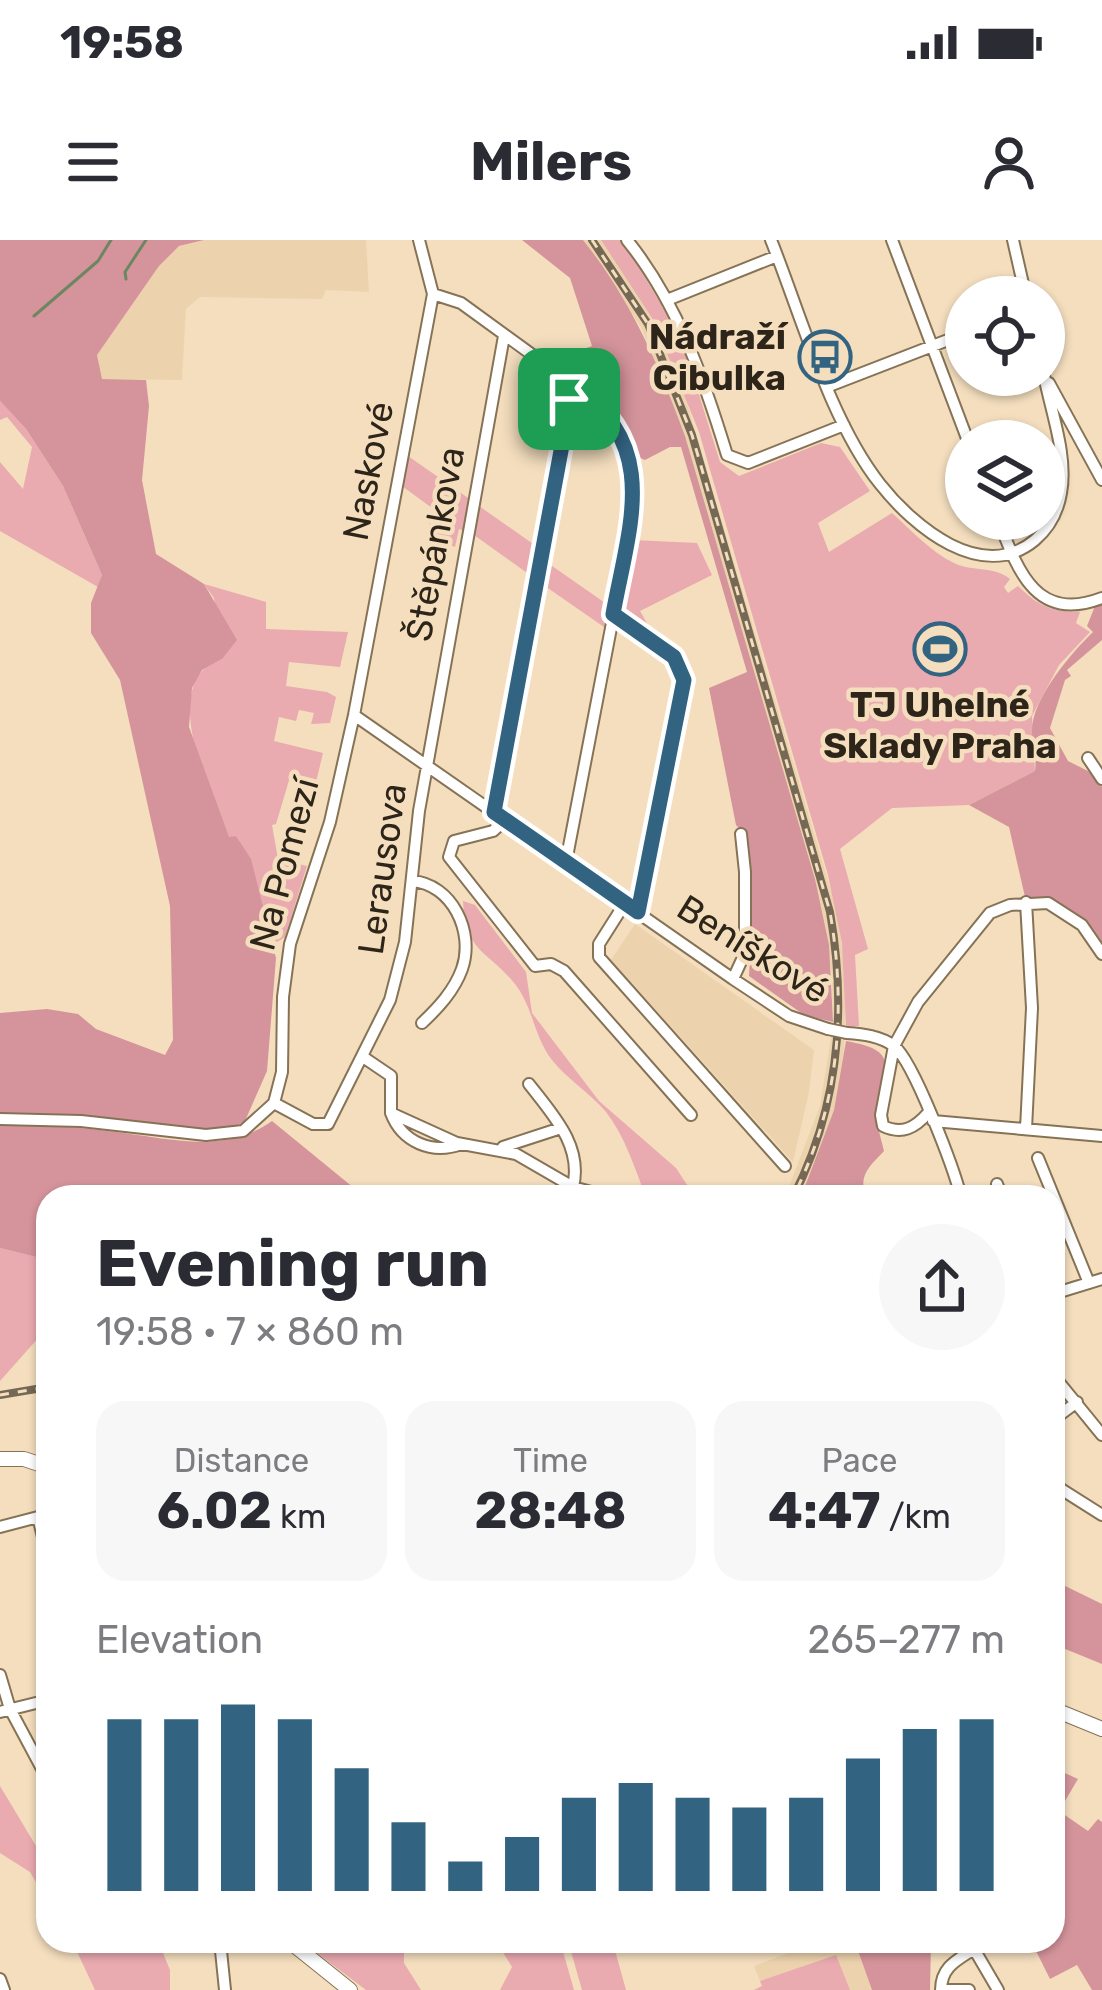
<!DOCTYPE html>
<html lang="en">
<head>
<meta charset="utf-8">
<style>
	:root { --surface:#fff; --page:#f7f7f7; --text:#2b2b33; --muted:#7c7c81; --accent:#326381 }
	body { margin:0; font-family:Rubik,sans-serif; background:var(--page); color:var(--text); height:100vh; display:flex; flex-direction:column; font-size:45px; white-space:nowrap }
	* { box-sizing:border-box; margin:0 }
	p { font-size:39px; color:var(--muted) }
	.icon { flex:none; width:66px; height:66px; fill:none; stroke:currentColor; stroke-width:2; stroke-linecap:round; stroke-linejoin:round }
	.map { position:relative; flex:1; overflow:hidden }
	.side { position:absolute; left:36px; top:945px; width:1029px; height:768px; display:flex; flex-direction:column; background:var(--surface); border-radius:36px; box-shadow:0 3px 9px #0004 }
	.side>* { flex:none }
	.buttons { position:absolute; left:945px; top:36px; display:grid; gap:24px }
	.buttons a { display:grid; place-items:center; width:120px; height:120px; border-radius:50%; background:var(--surface); box-shadow:0 3px 9px #0004; font-size:60px }
	.pin { position:absolute; display:grid; place-items:center; width:102px; height:102px; color:#fff; margin:-51px; border-radius:24px; box-shadow:0 6px 18px #0006 }
	.round { display:grid; place-items:center; flex:none; width:126px; height:126px; border-radius:63px; background:var(--page) }
	.overview { display:flex; align-items:center; justify-content:space-between; height:204px; padding:0 60px }
	h1 { font-size:66px; font-weight:700; line-height:90px }
	.figures { display:grid; grid-template-columns:repeat(3,1fr); gap:18px; height:204px; padding:12px 60px }
	.figures div { display:grid; align-content:center; border-radius:30px; background:var(--page); text-align:center }
	.figures b { font-size:51px; font-weight:700 }
	.figures small { font-size:33px; font-weight:400 }
	.figures p { font-size:33px }
	.chart { height:336px; padding:24px 60px }
	.chart p { display:flex; justify-content:space-between }
	.chart svg { width:100%; height:216px; margin-top:12px; stroke:var(--accent); stroke-width:6 }
	.status { display:flex; justify-content:space-between; align-items:center; height:84px; padding:0 60px; background:var(--surface); direction:ltr }
	.status svg { height:33px; fill:currentColor }
	header { display:flex; justify-content:space-between; align-items:center; height:156px; padding:0 60px; background:var(--surface); font-size:54px; font-weight:700 }
	.map>svg:first-child { display:block }
	.built { fill:#edd3ad }
	.green { fill:#e9aab0 }
	.forest { fill:#d5949b }
	.lines { fill:none; stroke-linecap:round; stroke-linejoin:round }
	.stream { stroke:#6d8662; stroke-width:3 }
	.minor-casing { stroke:#867356; stroke-width:14 }
	.tertiary-casing { stroke:#867356; stroke-width:16 }
	.minor { stroke:#fff; stroke-width:10 }
	.tertiary { stroke:#fff; stroke-width:14 }
	.rail-casing { stroke:#756854; stroke-width:8 }
	.rail { stroke:#f4debe; stroke-width:3; stroke-dasharray:9; stroke-linecap:butt }
	.minor-bridge-casing { stroke:#867356; stroke-width:14; stroke-linecap:butt }
	.minor-bridge { stroke:#fff; stroke-width:10 }
	.route-casing { stroke:#fff; stroke-width:24 }
	.route { stroke:#326381; stroke-width:15 }
	.labels { text-anchor:middle; dominant-baseline:central; stroke-width:9; stroke-linejoin:round; paint-order:stroke }
	.poi-label { font-size:36px; font-weight:bold; fill:#2d2519; stroke:#f4debe; text-anchor:end }
	.street-label { font-size:36px; fill:#2d2519; stroke:#f4debe }
</style>
</head>
<body>
<div class="status"><b>19:58</b><svg viewBox="0 0 49 12"><path d="M0 12V9h3v3zM5 12V6h3v6zM10 12V3h3v9zM15 12V0h3v12zM26 1h20v11H26zM47 4h2v5h-2z"/></svg></div>
<header><svg class="icon" aria-label="menu" viewBox="0 0 24 24"><path d="M4 6h16M4 12h16M4 18h16"/></svg>Milers<svg class="icon" aria-label="person" viewBox="0 0 24 24"><circle cx="12" cy="8" r="4"/><path d="M4 21q1-7 8-7t8 7"/></svg></header>
<div class="map">
<svg width="1102" height="1750" viewBox="0 0 1102 1750">
	<rect width="100%" height="100%" fill="#f4debe"/>
	<path class="built" d="M 204,0 L 366,0 L 369,52 L 326,50 L 322,59 L 200,57 L 186,69 L 182,140 L 101,139 L 97,115 L 159,26 L 179,6 Z
		M 583,0 L 601,0 L 627,36 L 654,81 L 681,143 L 837,671 L 846,734 L 844,810 L 834,870 L 801,957 L 785,957 L 820,866 L 833,786 L 832,735 L 815,638 L 685,196 L 641,87 Z
		M 635,684 L 814,810 L 809,852 L 793,922 L 611,720 Z
		M 820,1701 L 839,1701 L 844,1708 L 856,1704 L 872,1750 L 850,1750 L 835,1716 L 760,1741 L 754,1726 Z"/>
	<path class="green" d="M 601,0 L 620,0 L 630,12 L 682,100 L 720,222 L 739,236 L 821,203 L 840,207 L 870,251 L 818,283 L 829,312 L 892,273 C 911,290 931,312 954,323 C 972,332 995,326 1010,339 L 1004,347 L 1008,353 L 1018,346 C 1038,366 1052,372 1080,372 L 1076,383 L 1090,392 L 1059,425 L 1032,476 L 1035,531 L 969,565 L 892,568 L 840,609 L 868,709 L 855,715 L 859,786 L 846,787 L 842,703 L 828,635 L 699,192 L 654,81 Z
		M 0,161 L 26,189 L 63,246 L 102,335 L 98,347 L 0,291 L 0,222 L 23,249 L 32,207 L 7,177 L 0,180 Z
		M 408,216 L 471,260 L 465,291 L 459,289 L 455,307 L 427,295 L 432,268 L 402,246 Z
		M 479,266 L 536,306 L 530,335 L 474,295 Z
		M 633,300 L 697,303 L 712,335 L 640,371 L 656,399 L 623,373 Z
		M 545,321 L 608,365 L 604,387 L 542,344 Z
		M 204,344 L 266,362 L 266,389 L 348,392 L 340,427 L 289,422 L 286,446 L 327,452 L 336,457 L 330,483 L 311,484 L 314,473 L 299,470 L 296,481 L 279,477 L 274,501 L 323,513 L 316,542 L 290,537 L 276,584 L 272,585 L 278,619 L 307,626 L 285,697 L 277,702 L 271,698 C 258,663 256,628 236,596 L 229,598 C 212,560 172,473 199,435 C 204,427 213,424 222,419 L 214,358 Z
		M 463,661 L 475,665 L 526,732 L 532,773 L 599,861 L 676,928 L 695,957 L 646,957 C 635,929 625,896 606,872 C 590,853 567,839 552,820 C 534,797 533,767 515,744 C 487,709 466,714 463,661 Z
		M 0,1008 L 48,1020 L 48,1087 L 0,1141 Z
		M 0,1546 L 48,1626 L 48,1663 L 30,1632 L 0,1613 Z
		M 72,1701 L 93,1701 L 98,1707 L 112,1701 L 158,1701 L 170,1730 L 170,1750 L 95,1750 Z
		M 301,1701 L 404,1701 L 404,1723 L 421,1750 L 366,1750 Z
		M 496,1701 L 560,1701 L 574,1750 L 500,1750 L 512,1727 Z
		M 568,1701 L 606,1701 L 616,1714 L 626,1750 L 582,1750 Z
		M 836,1715 L 850,1750 L 754,1750 L 762,1746 L 760,1741 Z"/>
	<path class="forest" d="M 0,0 L 204,0 L 179,6 L 159,26 L 97,115 L 102,139 L 146,140 L 149,166 L 142,240 L 156,314 L 204,344 L 237,400 L 222,419 L 202,430 L 192,448 L 189,487 L 229,597 L 236,596 L 251,619 L 276,718 L 267,831 L 245,881 L 229,890 L 180,890 L 102,878 L 96,881 L 0,875 L 0,773 L 47,769 L 78,774 L 96,789 L 165,815 L 173,800 L 170,666 L 120,440 L 91,393 L 91,363 L 102,335 L 63,246 L 26,189 L 0,161 Z
		M 522,0 L 583,0 C 631,60 659,125 685,196 L 815,639 L 829,705 L 833,782 L 804,775 L 749,736 C 751,704 758,606 736,585 L 709,448 L 747,432 L 681,207 L 670,207 L 645,220 L 635,216 L 617,173 L 555,119 L 592,106 L 570,38 Z
		M 1102,363 L 1102,400 L 1067,430 L 1071,436 L 1065,440 L 1050,488 L 1068,521 L 1088,531 L 1102,547 L 1102,705 C 1082,675 1063,657 1025,657 L 1009,587 L 969,565 L 1035,531 C 1037,516 1033,506 1032,492 C 1031,460 1071,413 1093,392 L 1087,386 L 1095,366 Z
		M 846,801 C 903,811 883,827 877,871 C 876,884 881,898 884,911 C 869,927 858,935 866,957 L 801,957 L 834,870 Z
		M 272,881 L 365,957 L 48,957 L 48,1020 L 0,1008 L 0,885 C 42,885 83,887 124,893 C 175,900 227,913 272,881 Z
		M 1053,1340 L 1102,1364 L 1102,1424 L 1053,1404 Z
		M 1056,1529 L 1078,1539 L 1059,1571 L 1088,1591 L 1098,1579 L 1102,1582 L 1102,1750 L 1092,1750 L 1077,1725 L 1050,1739 L 1031,1701 L 1053,1701 Z
		M 839,1701 L 931,1701 L 930,1750 L 872,1750 L 856,1705 L 844,1708 Z"/>
	<g class="lines">
		<path class="stream" d="M 126,39 L 125,32 L 146,0
			M 34,76 L 98,21 L 111,0"/>
		<g class="minor-casing">
			<path id="minor" d="M 627,0 C 677,62 704,139 727,215 L 748,223 L 844,185
				M 771,0 C 801,75 830,181 880,244 C 914,287 982,344 1035,300 C 1049,288 1058,271 1061,253 C 1068,216 1051,172 1044,135
				M 892,0 L 968,201
				M 1013,0 L 1026,57
				M 433,54 L 461,63 L 597,162 L 624,200 L 631,225 L 631,284 L 566,622
				M 667,60 L 777,16
				M 1049,143 L 1102,240
				M 829,146 L 966,93
				M 998,279 C 1017,328 1035,384 1102,358
				M 613,374 L 674,417 L 684,440 L 638,672
				M 354,475 L 733,739 L 789,776 L 828,789
				M 1088,518 L 1102,539
				M 494,572 L 573,146
				M 505,580 L 493,591 L 454,601 L 449,617 L 535,726 L 551,724 L 564,731 L 691,875
				M 412,641 C 452,644 475,692 462,729 C 454,751 438,768 422,783
				M 1026,662 L 1032,768 L 1026,889
				M 625,663 L 599,704 L 599,717 L 785,926
				M 733,739 L 745,713 L 745,632 L 741,594
				M 847,793 C 863,794 880,796 894,806 C 914,822 954,929 961,957
				M 363,817 L 391,836 L 391,873 L 457,903 L 516,914 L 573,947 L 609,957
				M 529,844 C 553,875 583,906 573,947
				M 274,863 L 313,884 L 328,884 L 390,760 L 405,702 L 419,571 L 504,96
				M 391,873 C 402,902 432,915 461,904
				M 928,873 C 915,888 902,895 883,886 L 881,875 L 894,806 L 918,762 L 990,673 L 1010,665 L 1048,663 L 1082,685 L 1102,714
				M 0,879 L 81,881 L 206,895 L 243,891 L 274,863 L 282,832 L 283,757 L 290,704 L 330,582 L 354,475 L 433,54 L 419,0
				M 933,881 L 1102,896
				M 503,907 L 561,888
				M 1038,918 L 1089,1043
				M 997,944 L 1002,957
				M 1053,1054 L 1102,1039
				M 1053,1135 L 1102,1195
				M 1053,1180 L 1077,1162
				M 1053,1244 L 1102,1275
				M 0,1287 L 38,1277 L 48,1317
				M 0,1435 L 10,1469 L 48,1540
				M 0,1472 L 48,1460
				M 220,1701 L 225,1750
				M 0,1739 L 4,1750
				M 969,1750 L 941,1750 C 941,1727 957,1720 974,1709 L 998,1750"/>
		</g>
		<g class="tertiary-casing">
			<path id="tertiary" d="M 0,1219 L 24,1219 L 48,1227
				M 1053,1469 L 1102,1489
				M 289,1701 L 350,1750"/>
		</g>
		<use href="#minor" class="minor"/>
		<use href="#tertiary" class="tertiary"/>
		<g class="rail-casing">
			<path id="rail" d="M 592,0 L 648,84 L 692,195 L 830,672 C 847,770 839,867 793,957
				M 0,1155 L 48,1147"/>
		</g>
		<use href="#rail" class="rail"/>
		<g class="minor-bridge-casing">
			<path id="minor-bridge" d="M 828,789 L 847,793"/>
		</g>
		<use href="#minor-bridge" class="minor-bridge"/>
	</g>
	<g class="lines">
		<g class="route-casing">
			<path id="route" d="M 573,146 C 662,205 629,286 613,374 L 674,417 L 684,440 L 638,672 L 494,572 Z"/>
		</g>
		<use href="#route" class="route"/>
	</g>
	<defs>
		<g id="bus-ring" transform="scale(2.7)"><circle r="9.5" fill="#f4debe" stroke="#326381" stroke-width="1.5"/><path d="M-5-6H5V4H4V6H2V4H-2V6H-4V4H-5ZM-3.5-4V0h7V-4ZM-3.5 1.2v1.5H-2V1.2ZM2 1.2v1.5H3.5V1.2Z" fill="#326381"/></g>
		<g id="stadium-ring" transform="scale(2.7)"><circle r="9.5" fill="#f4debe" stroke="#326381" stroke-width="1.5"/><path d="M0-5a6.5 5 0 1 0 0 10a6.5 5 0 1 0 0-10ZM-3.5-1.8h7v3.6h-7Z" fill="#326381"/></g>
	</defs>
	<g fill-rule="evenodd">
		<use href="#bus-ring" x="825" y="117"/>
		<use href="#stadium-ring" x="940" y="409"/>
	</g>
	<g class="labels">
		<g class="poi-label">
			<text x="786" y="96">Nádraží<tspan x="786" dy="41">Cibulka</tspan></text>
			<text x="940" y="464" text-anchor="middle">TJ Uhelné<tspan x="940" dy="41">Sklady Praha</tspan></text>
		</g>
		<g class="street-label">
			<text transform="translate(368 231) rotate(-79)">Naskové</text>
			<text transform="translate(435 304) rotate(-80)">Štěpánkova</text>
			<text transform="translate(284 624) rotate(-75)">Na Pomezí</text>
			<text transform="translate(382 629) rotate(-82)">Lerausova</text>
			<text transform="translate(753 709) rotate(32)">Beníškové</text>
		</g>
	</g>
</svg>
<div class="buttons">
<a><svg class="icon" aria-label="locate" viewBox="0 0 24 24"><circle cx="12" cy="12" r="6"/><path d="M12 2v4M12 18v4M2 12h4M18 12h4"/></svg></a>
<a><svg class="icon" aria-label="layers" viewBox="0 0 24 24"><path d="M12 4l9 5-9 5-9-5zM3 14l9 5 9-5"/></svg></a>
</div>
<div class="pin" style="left:569px;top:159px;background:#1e9e55"><svg class="icon" aria-label="arrive" viewBox="0 0 24 24"><path d="M6 21V4h12l-3 4 3 4H6"/></svg></div>
<section class="side">
<div class="overview"><div><h1>Evening run</h1><p>19:58 · 7 × 860 m</p></div><a class="round"><svg class="icon" aria-label="share" viewBox="0 0 24 24"><path d="M12 15V3M7 8l5-5 5 5M5 13v7h14v-7"/></svg></a></div>
<div class="figures">
<div><p>Distance</p><b>6.02<small> km</small></b></div>
<div><p>Time</p><b>28:48</b></div>
<div><p>Pace</p><b>4:47<small> /km</small></b></div>
</div>
<div class="chart"><p><span>Elevation</span>265–277 m</p>
<svg viewBox="0 0 160 44" preserveAspectRatio="none"><path d="M5 44V9M15 44V9M25 44V6M35 44V9M45 44V19M55 44V30M65 44V38M75 44V33M85 44V25M95 44V22M105 44V25M115 44V27M125 44V25M135 44V17M145 44V11M155 44V9"/></svg>
</div>
</section>
</div>
</body>
</html>
